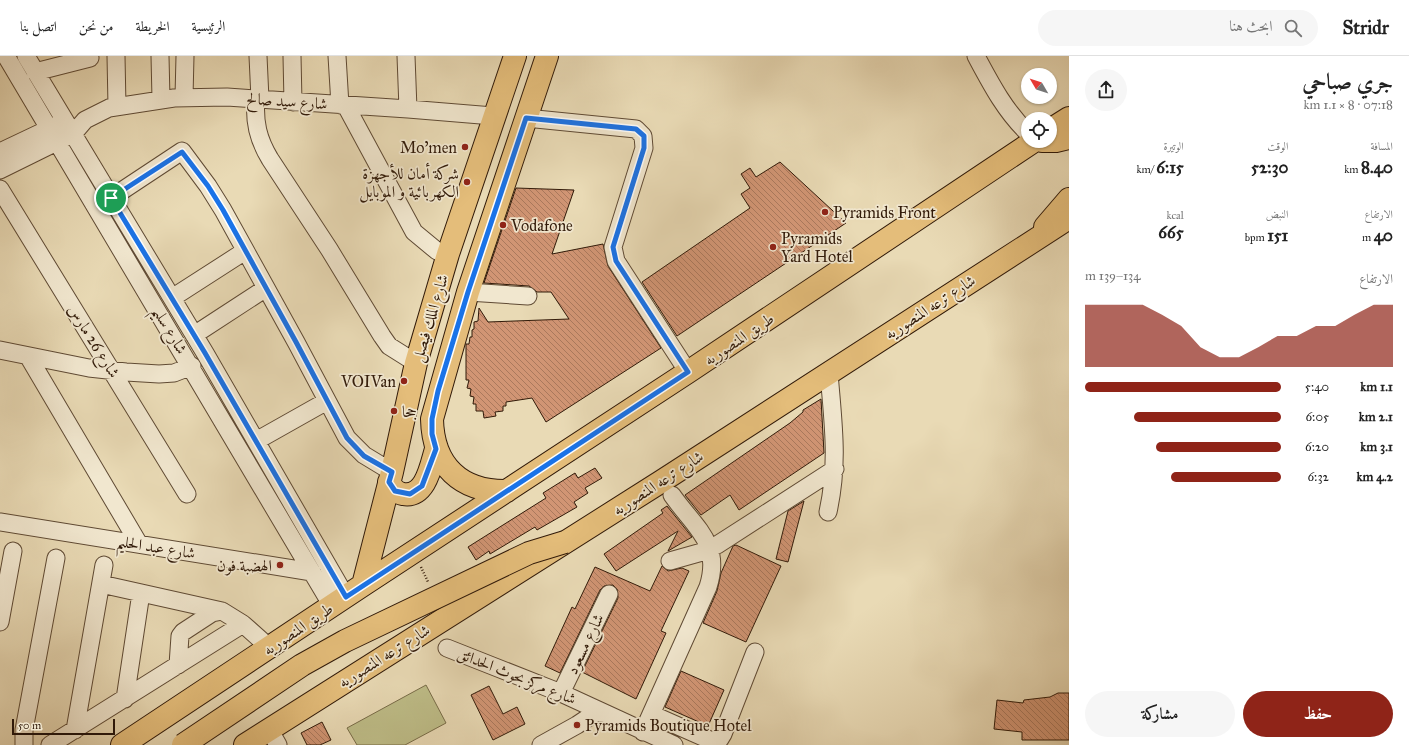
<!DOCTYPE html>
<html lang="ar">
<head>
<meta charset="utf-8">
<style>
	:root { --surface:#fff; --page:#f6f6f6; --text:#222; --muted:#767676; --line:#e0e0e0; --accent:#8f2418 }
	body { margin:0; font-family:"IM FELL Great Primer",Amiri,serif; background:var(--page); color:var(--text); direction:rtl; height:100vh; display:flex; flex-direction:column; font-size:15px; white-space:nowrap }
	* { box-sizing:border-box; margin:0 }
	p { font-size:13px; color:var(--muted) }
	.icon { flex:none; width:22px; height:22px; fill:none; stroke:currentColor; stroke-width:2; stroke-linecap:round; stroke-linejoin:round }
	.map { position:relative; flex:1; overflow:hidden; direction:ltr }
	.side { display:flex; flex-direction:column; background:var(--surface); width:340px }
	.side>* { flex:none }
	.needle { width:26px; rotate:309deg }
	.fabs { position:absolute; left:1021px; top:12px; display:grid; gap:8px }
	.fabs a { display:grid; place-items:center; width:36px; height:36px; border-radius:50%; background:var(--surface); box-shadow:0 1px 3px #0004; font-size:20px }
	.scale { position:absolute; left:12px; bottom:10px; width:103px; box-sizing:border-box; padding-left:4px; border:2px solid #311a09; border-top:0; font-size:11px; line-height:14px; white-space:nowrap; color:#311a09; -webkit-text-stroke:3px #f1e7cf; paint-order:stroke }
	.pin { position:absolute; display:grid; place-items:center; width:34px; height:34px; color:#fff; margin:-17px; border:2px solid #fff; border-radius:50%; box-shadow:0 1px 4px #0007 }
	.round { display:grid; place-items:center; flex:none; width:42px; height:42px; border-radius:21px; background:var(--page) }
	.overview { display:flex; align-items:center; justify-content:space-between; height:68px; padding:0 16px }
	h1 { font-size:22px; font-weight:800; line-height:30px }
	.figures { display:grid; grid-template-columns:repeat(3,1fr); gap:6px; height:68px; padding:4px 16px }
	.figures div { display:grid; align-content:center }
	.figures b { font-size:17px; font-weight:800 }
	.figures small { font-size:11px; font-weight:400 }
	.figures p { font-size:11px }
	.chart { height:112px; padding:8px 16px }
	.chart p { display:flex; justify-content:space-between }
	.chart svg { width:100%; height:72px; margin-top:4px; fill:var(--accent); opacity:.7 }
	.cta { display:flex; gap:8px; margin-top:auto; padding:8px 16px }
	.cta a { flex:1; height:46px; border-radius:24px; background:var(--accent); color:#fff; font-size:16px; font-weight:800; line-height:46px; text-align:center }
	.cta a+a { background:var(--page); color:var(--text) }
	ul { padding:0 16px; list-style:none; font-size:13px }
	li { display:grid; grid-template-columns:64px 48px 1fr; align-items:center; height:30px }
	li i { height:10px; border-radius:5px; background:var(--accent) }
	header { display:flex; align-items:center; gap:24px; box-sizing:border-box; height:56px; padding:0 20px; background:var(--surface); border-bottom:1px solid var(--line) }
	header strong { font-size:19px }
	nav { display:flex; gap:22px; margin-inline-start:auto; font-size:14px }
	.search { width:280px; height:36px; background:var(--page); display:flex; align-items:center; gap:10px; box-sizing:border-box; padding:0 14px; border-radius:22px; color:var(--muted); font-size:15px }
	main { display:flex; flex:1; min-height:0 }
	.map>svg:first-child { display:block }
	.pitch { fill:#bebd88; stroke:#786c48 }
	.building { fill:url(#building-back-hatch); stroke:#311a09 }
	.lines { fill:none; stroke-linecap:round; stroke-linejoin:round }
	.minor-casing { stroke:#5f4a34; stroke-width:19 }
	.major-casing { stroke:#311a09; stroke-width:24 }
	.path { stroke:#311a09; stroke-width:2.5; stroke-dasharray:1 2; stroke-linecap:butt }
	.minor { stroke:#f1e7cf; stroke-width:17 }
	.major { stroke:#e4bd7a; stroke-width:22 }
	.major-bridge-casing { stroke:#311a09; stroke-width:24; stroke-linecap:butt }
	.major-bridge { stroke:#e4bd7a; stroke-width:22 }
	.route-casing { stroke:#fff; stroke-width:8 }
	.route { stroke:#1a73e8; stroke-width:5 }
	.poi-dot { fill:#8f2418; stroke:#f1e7cf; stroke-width:1.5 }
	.labels { text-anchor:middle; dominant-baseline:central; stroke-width:3.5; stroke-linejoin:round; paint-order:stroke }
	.street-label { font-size:16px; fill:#311a09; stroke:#f1e7cf }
	.poi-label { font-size:16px; fill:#311a09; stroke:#f1e7cf; text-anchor:start }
</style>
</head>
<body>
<header>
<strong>Stridr</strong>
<div class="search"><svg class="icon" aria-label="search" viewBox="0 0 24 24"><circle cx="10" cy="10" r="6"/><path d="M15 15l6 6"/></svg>ابحث هنا</div>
<nav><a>الرئيسية</a><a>الخريطة</a><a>من نحن</a><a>اتصل بنا</a></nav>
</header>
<main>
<section class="side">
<div class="overview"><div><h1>جري صباحي</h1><p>07:18 · 8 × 1.1 km</p></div><a class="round"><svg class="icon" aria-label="share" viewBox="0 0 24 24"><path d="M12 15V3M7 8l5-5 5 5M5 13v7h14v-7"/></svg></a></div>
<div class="figures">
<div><p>المسافة</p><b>8.40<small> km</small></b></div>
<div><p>الوقت</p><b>52:30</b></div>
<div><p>الوتيرة</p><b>6:15<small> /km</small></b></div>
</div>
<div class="figures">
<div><p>الارتفاع</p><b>40<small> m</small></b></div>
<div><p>النبض</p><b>151<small> bpm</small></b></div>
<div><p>kcal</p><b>665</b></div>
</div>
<div class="chart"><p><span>الارتفاع</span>134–139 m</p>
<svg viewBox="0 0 160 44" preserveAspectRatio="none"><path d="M0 44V6L10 6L20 6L30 6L40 12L50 19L60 32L70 38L80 38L90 32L100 25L110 25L120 19L130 19L140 12L150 6L160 6V44z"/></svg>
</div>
<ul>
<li><b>1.1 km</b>5:40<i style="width:100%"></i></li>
<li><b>2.1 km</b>6:05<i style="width:75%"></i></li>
<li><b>3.1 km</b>6:20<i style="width:64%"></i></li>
<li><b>4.2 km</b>6:32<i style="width:56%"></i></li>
</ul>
<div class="cta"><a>حفظ</a><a>مشاركة</a></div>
</section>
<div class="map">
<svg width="1069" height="689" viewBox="0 0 1069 689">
	<defs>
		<pattern id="building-back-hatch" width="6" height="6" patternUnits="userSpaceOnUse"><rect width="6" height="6" fill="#d19574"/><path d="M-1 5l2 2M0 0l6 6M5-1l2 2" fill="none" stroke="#aa795d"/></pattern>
	</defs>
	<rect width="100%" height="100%" fill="#e9dab5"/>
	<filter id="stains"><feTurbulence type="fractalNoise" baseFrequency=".005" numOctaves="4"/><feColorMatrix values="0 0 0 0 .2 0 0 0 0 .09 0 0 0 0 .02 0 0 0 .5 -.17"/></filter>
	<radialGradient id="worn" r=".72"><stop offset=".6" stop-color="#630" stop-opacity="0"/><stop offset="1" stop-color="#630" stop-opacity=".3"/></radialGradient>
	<path class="pitch" d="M 426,629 L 446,667 L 405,689 L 357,689 L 347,672 Z"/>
	<path class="building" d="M 780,106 L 846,167 L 677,280 L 642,226 L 750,152 L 741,138 L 750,132 L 741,118 L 750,112 L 756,121 Z
		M 516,132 L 574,134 L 552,198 L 603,188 L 608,210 L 661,292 L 546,366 L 532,342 L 506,346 L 506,350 L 503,350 L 503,355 L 495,356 L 496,360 L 484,362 L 483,355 L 476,355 L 476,348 L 473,348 L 474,341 L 470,340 L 471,333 L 467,332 L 469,324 L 466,324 L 466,288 L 469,288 L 470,281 L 472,281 L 472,274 L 474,273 L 474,266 L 478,265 L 479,252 L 488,266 L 569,263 L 551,236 L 537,236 L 529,230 L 484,227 Z
		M 821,343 L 824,397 L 739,454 L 730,439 L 701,459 L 685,439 L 790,367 L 803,356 L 803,354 Z
		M 595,412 L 602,422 L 585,432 L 588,437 L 574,446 L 577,451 L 537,474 L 535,471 L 490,498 L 489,495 L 476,504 L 468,491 L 546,442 L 543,437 L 575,417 L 578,422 Z
		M 804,445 L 788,506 L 776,503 L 788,455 Z
		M 667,450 L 692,481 L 668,495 L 678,475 L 616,515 L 604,498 L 663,457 L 661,454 Z
		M 736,489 L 781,510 L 746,586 L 703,567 L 717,535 L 721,517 L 733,490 Z
		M 662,510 L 668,515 L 682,512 L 689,515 L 661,575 L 666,577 L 636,643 L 582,616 L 618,542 L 617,533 L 613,529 L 604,530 L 600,534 L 560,617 L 545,610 L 572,551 L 575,553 L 595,511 L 650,535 Z
		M 681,615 L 724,634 L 708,670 L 665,651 Z
		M 489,630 L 503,658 L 517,651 L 525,668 L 493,684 L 471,639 Z
		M 1058,637 L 1069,637 L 1069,684 L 1022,684 L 1022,676 L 994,673 L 997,644 L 1023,647 L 1024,644 L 1050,641 Z
		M 322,666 L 331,684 L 320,689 L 307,689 L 301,677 Z"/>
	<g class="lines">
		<g class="minor-casing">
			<path id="minor" d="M 6,0 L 332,550
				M 26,0 L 205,297 L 346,541
				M 116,0 L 117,50
				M 160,0 L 161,43
				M 258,0 L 260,43
				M 292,0 L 293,46
				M 337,0 L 340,49
				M 406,0 L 408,53
				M 976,0 C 991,28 1005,55 1028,77
				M 35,16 L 90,2
				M 184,41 L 185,0
				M 256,43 C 254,66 258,83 270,103 L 329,193 L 382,280 L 389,290 L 416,307
				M 346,50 L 414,176 L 437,195 L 448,198
				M 526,62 L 636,73 L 643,80 L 644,92 L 613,191 L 616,205 L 688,316
				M 0,96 L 59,68
				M 0,114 L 73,78 L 85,64 L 109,52 L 174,42 L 227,41 L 408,53 L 493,60
				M 0,133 L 187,438
				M 111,142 L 182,95 L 208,130 L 223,154 L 296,286 L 347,382 L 364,399 L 392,416
				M 468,236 L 528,240
				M 172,242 L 245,195
				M 194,279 L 266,232
				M 0,294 L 89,312 L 126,316 L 159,318 L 174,317 L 192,310
				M 28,300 L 139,488
				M 256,385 L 327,345
				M 828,456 C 839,406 833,367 829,317
				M 0,466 L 312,516
				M 670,505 L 702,496 L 717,489 L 835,413
				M 101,528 L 222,555 L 243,568
				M 0,566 L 13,495
				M 447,592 L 561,637 L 674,689
				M 178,609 L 180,580 L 183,576 L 212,557 L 222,555
				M 561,637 L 609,538
				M 125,643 L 141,537
				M 651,658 L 712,685 L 720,683 L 723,678 L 755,596
				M 269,673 L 278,689
				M 75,674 L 104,509
				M 643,676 L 708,531 C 722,487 695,472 672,439
				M 24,689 L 24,674 L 56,502
				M 50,689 L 243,568 L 270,592
				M 541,689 L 577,669 L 598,655"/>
		</g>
		<g class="major-casing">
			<path id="major" d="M 1050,74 L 1069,62
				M 1042,85 L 1056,85 L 1069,82
				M 1045,171 L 1069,143
				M 389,426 C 392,432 396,437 403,438 C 426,442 431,409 436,393
				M 507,435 C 461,436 433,410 432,363 L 468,236 L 547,0
				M 363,529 L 392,416 L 416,307 L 448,198 L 515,0
				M 122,689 L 363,529 L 688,316 L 1034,85
				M 245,689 L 662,425 L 1069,162"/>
		</g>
		<path class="path" d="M 421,511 L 428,526"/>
		<use href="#minor" class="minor"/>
		<use href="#major" class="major"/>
		<g class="major-bridge-casing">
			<path id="major-bridge" d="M 183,689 L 302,609 L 345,585 L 529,497 L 565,486"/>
		</g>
		<use href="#major-bridge" class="major-bridge"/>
	</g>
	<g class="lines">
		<g class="route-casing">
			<path id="route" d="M 526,62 L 636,73 L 644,80 L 644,92 L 613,191 L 616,205 L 688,316 L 346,541 L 205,297 L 111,142 L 182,96 L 208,130 L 223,154 L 296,286 L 347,382 L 364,400 L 392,416 L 389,426 L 395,435 L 410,438 L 422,430 L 436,393 L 432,378 L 432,363 L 438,335 L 468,236 Z"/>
		</g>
		<use href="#route" class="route"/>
	</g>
	<g class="poi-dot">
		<circle cx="465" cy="91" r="4"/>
		<circle cx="467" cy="126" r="4"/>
		<circle cx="825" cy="156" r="4"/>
		<circle cx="503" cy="169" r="4"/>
		<circle cx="773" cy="191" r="4"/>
		<circle cx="404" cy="325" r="4"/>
		<circle cx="394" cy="355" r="4"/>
		<circle cx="280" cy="509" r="4"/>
		<circle cx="577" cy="669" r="4"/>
	</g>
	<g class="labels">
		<g class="street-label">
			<text transform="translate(287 45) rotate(4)">شارع سيد صالح</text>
			<text transform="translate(930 251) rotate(-33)">شارع ترعه المنصوريه</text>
			<text transform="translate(430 262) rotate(-73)">شارع الملك فيصل</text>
			<text transform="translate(170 274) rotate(59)">شارع سليم</text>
			<text transform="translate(739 283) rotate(-34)">طريق المنصوريه</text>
			<text transform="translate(94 285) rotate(58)">شارع 26 مارس</text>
			<text transform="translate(658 427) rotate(-33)">شارع ترعه المنصوريه</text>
			<text transform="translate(156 491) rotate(9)">شارع عبد الحليم</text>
			<text transform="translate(298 573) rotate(-34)">طريق المنصوريه</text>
			<text transform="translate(585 588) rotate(-64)">شارع مسعود</text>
			<text transform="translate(384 600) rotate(-32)">شارع ترعه المنصوريه</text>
			<text transform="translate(517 620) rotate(22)">شارع مركز بحوث الحدائق</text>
		</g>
		<g class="poi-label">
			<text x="457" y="91" text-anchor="end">Mo'men</text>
			<text x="459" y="117" text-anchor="end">شركة أمان للأجهزة<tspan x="459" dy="18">الكهربائية و الموبايل</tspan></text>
			<text x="833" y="156">Pyramids Front</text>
			<text x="511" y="169">Vodafone</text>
			<text x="781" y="182">Pyramids<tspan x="781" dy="18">Yard Hotel</tspan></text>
			<text x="396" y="325" text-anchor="end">VOIVan</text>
			<text x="402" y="355">جحا</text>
			<text x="272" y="509" text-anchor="end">الهضبة فون</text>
			<text x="585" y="669">Pyramids Boutique Hotel</text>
		</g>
	</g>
	<rect width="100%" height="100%" filter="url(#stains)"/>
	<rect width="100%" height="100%" fill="url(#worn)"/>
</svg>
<div class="fabs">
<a><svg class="needle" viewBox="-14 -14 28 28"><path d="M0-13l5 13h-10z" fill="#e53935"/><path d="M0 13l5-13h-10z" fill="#767676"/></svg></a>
<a><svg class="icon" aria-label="locate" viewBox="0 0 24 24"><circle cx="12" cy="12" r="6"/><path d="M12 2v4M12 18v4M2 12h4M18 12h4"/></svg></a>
</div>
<div class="scale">50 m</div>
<div class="pin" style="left:111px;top:142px;background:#1e9e55"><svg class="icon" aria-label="arrive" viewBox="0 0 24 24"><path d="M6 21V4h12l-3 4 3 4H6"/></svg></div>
</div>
</main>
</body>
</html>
